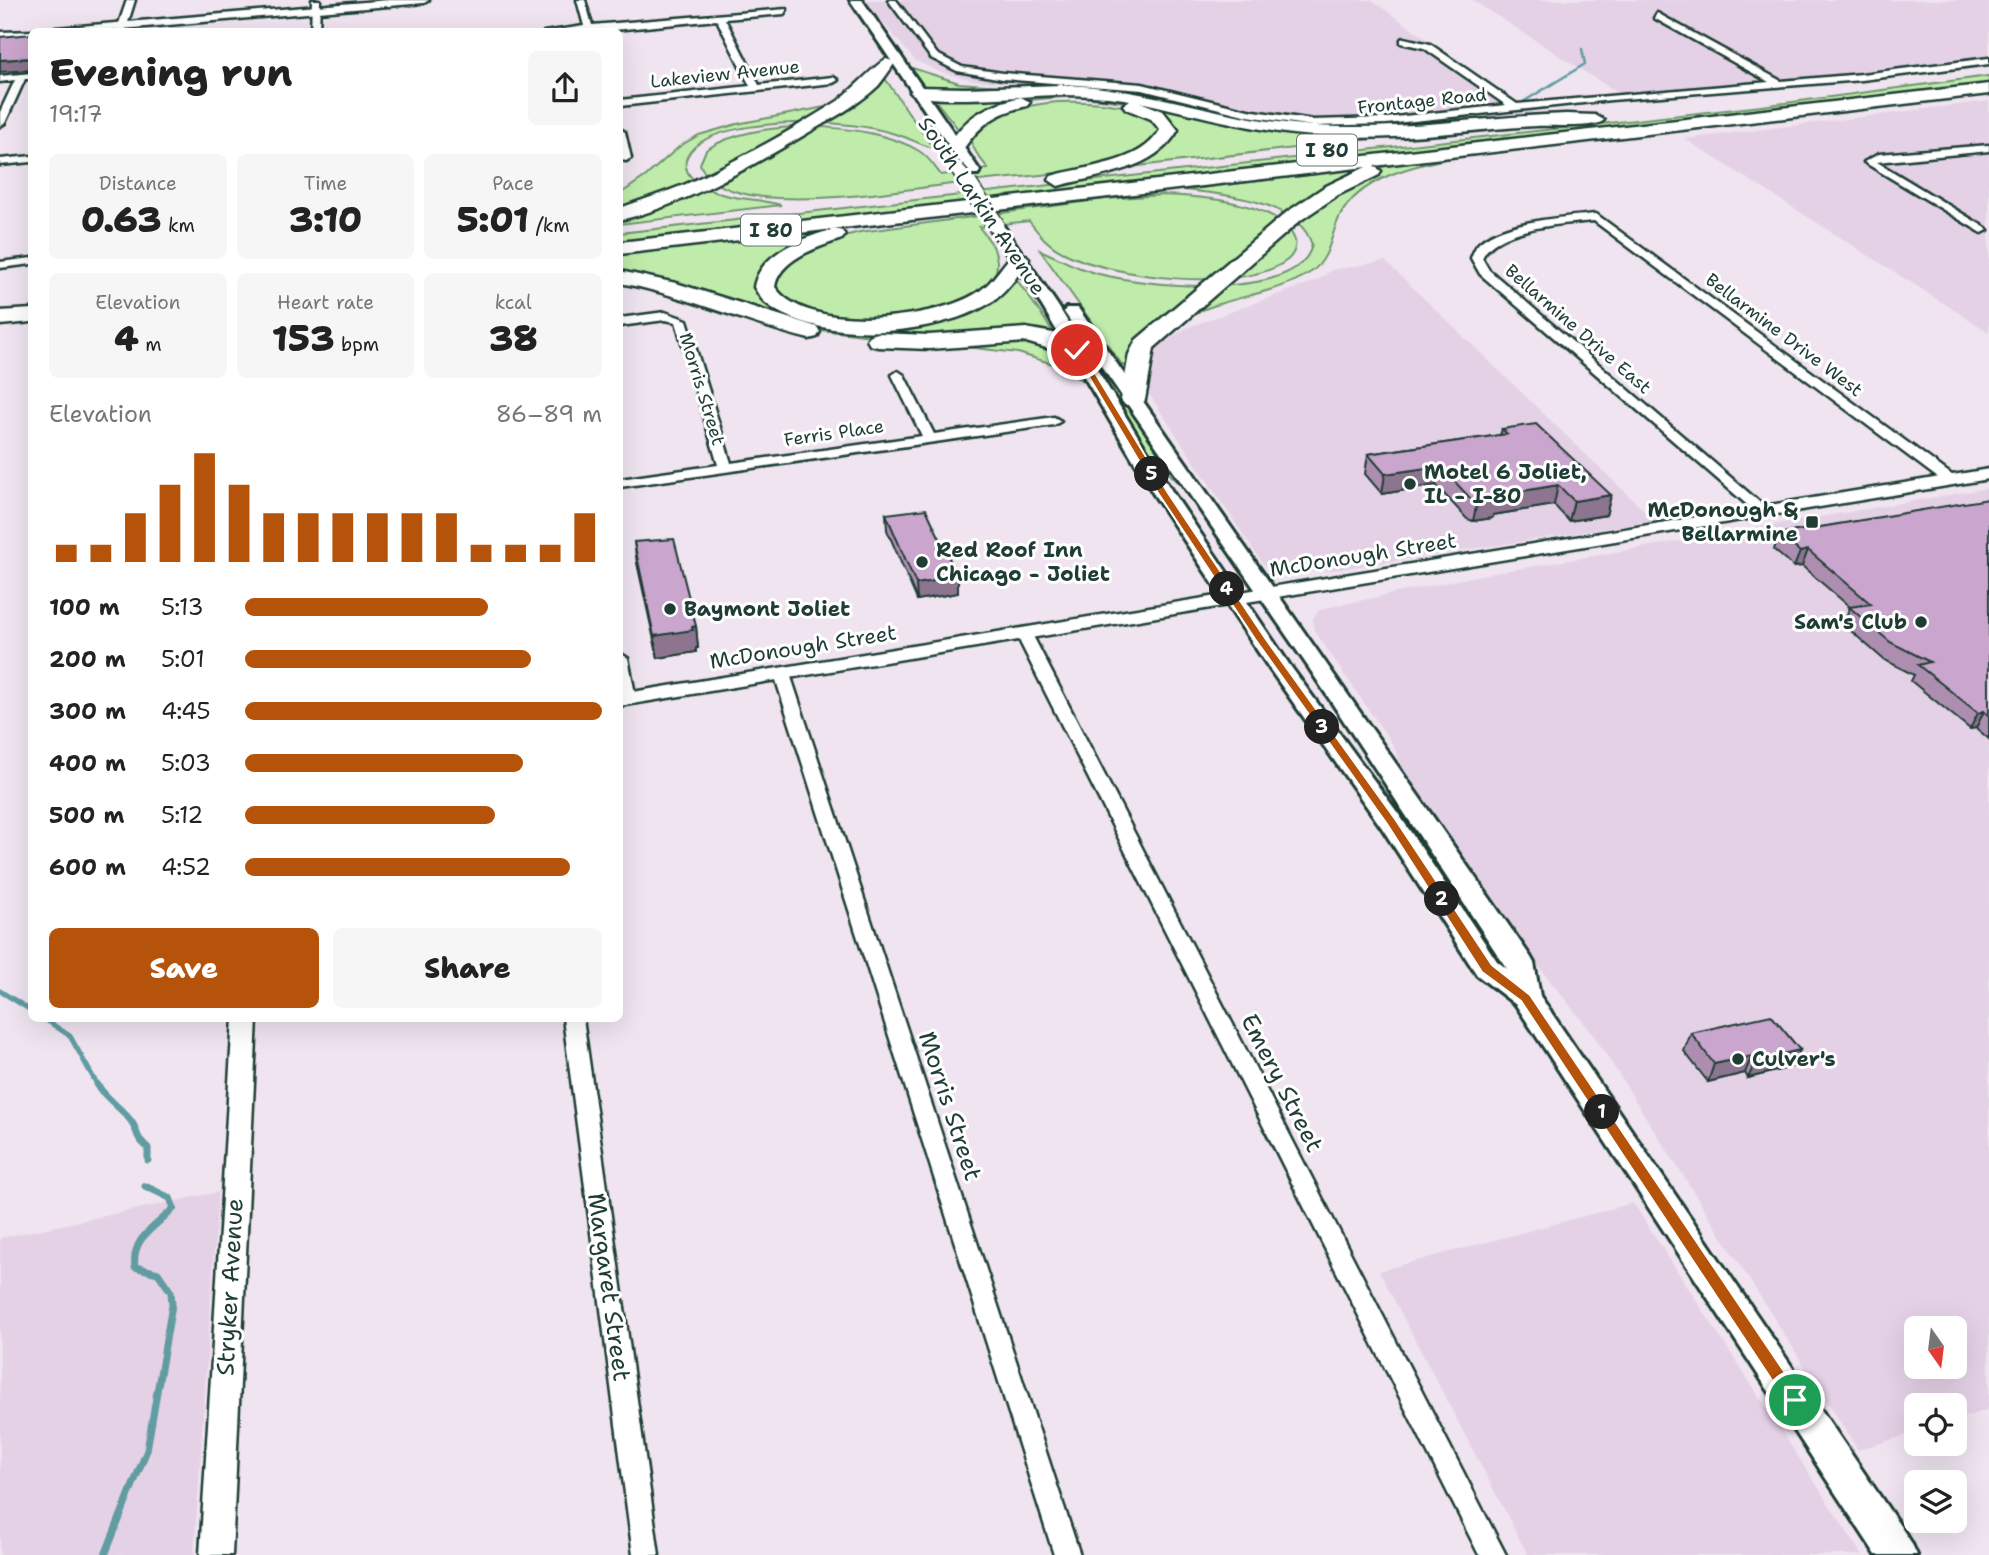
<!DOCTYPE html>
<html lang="en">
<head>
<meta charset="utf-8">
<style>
	:root { --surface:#fff; --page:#f6f6f6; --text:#222; --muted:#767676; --accent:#b45309 }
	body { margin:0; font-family:"Shantell Sans",sans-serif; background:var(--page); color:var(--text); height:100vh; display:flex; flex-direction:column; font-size:26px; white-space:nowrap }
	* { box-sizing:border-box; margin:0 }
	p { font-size:23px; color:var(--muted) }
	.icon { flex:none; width:38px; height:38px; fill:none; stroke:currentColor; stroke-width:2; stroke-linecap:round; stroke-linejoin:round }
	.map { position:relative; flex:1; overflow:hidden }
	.sheet { position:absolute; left:28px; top:28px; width:595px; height:994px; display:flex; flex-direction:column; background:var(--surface); border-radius:10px; box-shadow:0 7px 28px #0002 }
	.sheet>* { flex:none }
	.needle { width:46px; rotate:166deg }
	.tools { position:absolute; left:1904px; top:1316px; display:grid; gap:14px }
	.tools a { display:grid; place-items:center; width:63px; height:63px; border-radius:10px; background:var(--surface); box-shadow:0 7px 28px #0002; font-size:35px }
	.pin { position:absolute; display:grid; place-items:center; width:60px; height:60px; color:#fff; margin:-30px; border:4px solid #fff; border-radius:50%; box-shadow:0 2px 7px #0007 }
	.km { position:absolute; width:35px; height:35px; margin:-18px; border-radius:50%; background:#222; color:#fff; font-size:19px; line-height:35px; text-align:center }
	.round { display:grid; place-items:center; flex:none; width:74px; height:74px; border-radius:10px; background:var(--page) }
	.overview { display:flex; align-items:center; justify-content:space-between; height:119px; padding:0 21px }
	h1 { font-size:38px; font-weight:800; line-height:52px }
	.stats { display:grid; grid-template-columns:repeat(3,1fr); gap:10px; height:119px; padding:7px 21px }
	.stats div { display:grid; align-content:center; border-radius:10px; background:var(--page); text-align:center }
	.stats b { font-size:35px; font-weight:800 }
	.stats small { font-size:19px; font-weight:400 }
	.stats p { font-size:19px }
	.chart { height:196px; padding:14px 21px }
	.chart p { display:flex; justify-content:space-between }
	.chart svg { width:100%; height:126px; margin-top:7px; stroke:var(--accent); stroke-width:6 }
	.action { display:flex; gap:14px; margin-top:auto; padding:14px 21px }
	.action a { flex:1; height:80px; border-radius:10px; background:var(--accent); color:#fff; font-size:28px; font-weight:800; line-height:80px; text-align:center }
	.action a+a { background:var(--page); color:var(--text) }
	ul { padding:0 21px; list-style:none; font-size:23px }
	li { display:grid; grid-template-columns:112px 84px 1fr; align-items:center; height:52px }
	li i { height:18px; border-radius:9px; background:var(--accent) }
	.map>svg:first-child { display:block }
	.built { fill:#e4d1e6; fill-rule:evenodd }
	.green { fill:#bfecaa; stroke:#6f946f; stroke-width:2 }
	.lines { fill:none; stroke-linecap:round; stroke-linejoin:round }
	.stream-far2 { stroke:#609ca1; stroke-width:2.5 }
	.stream-far1 { stroke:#609ca1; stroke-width:5 }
	.stream { stroke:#609ca1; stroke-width:7 }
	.minor-casing { stroke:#1f3d34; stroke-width:5 }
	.tertiary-casing { stroke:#1f3d34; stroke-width:5 }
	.secondary-casing { stroke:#1f3d34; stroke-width:6 }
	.motorway-casing { stroke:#1f3d34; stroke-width:5 }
	.minor { fill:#fff; fill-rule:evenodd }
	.tertiary { fill:#fff; fill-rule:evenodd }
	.secondary { fill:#fff; fill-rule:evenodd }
	.motorway { fill:#fff; fill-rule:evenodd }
	.secondary-bridge-far1-casing { stroke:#1f3d34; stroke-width:16; stroke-linecap:butt }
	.secondary-bridge-casing { stroke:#1f3d34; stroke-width:20; stroke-linecap:butt }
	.secondary-bridge-far1 { stroke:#fff; stroke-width:13 }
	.secondary-bridge { stroke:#fff; stroke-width:17 }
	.wall { fill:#ae8eb0; stroke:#1f3d34; stroke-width:2 }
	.shaded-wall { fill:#8d7490; stroke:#1f3d34; stroke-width:2 }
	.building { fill:#caa5cd; stroke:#1f3d34; stroke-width:2 }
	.route { fill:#b45309; stroke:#fff; stroke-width:2 }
	.poi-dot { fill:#1f3d34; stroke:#fff; stroke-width:2.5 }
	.labels { text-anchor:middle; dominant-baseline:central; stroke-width:6; stroke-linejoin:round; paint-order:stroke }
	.far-street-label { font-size:18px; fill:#1f3d34; stroke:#fff }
	.shield { fill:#fff; stroke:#627771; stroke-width:2 }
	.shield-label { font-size:19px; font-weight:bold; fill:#1f3d34 }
	.street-label { font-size:21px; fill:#1f3d34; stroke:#fff }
	.poi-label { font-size:21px; font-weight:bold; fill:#1f3d34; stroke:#fff; text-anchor:start }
	.near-street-label { font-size:24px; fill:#1f3d34; stroke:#fff }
</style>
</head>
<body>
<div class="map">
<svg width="1989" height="1555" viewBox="0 0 1989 1555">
	<rect width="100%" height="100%" fill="#efe4f0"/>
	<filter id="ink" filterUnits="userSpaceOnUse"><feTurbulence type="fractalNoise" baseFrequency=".0143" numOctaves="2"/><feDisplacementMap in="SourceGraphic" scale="14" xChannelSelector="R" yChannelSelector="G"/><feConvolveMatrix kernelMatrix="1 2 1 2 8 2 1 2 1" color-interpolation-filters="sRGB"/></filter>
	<g filter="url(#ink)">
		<path class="built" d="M 863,0 L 1371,0 L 1538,117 L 1410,128 L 1333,129 L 1235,117 L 1136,93 L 973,80 L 939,72 L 915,60 Z
			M 1472,0 L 1989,0 L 1989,58 L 1819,78 L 1618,93 Z
			M 1989,101 L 1989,332 L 1685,139 Z
			M 1385,261 L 1655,521 L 1334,570 L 1290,573 L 1276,572 L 1263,564 L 1151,397 L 1145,382 L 1154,349 L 1186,328 L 1316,281 L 1332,270 Z
			M 1989,488 L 1989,1409 L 1955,1420 L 1955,1405 L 1916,1405 L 1916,1432 L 1858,1450 L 1593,1034 L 1519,942 L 1406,776 L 1393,745 L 1314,630 L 1313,619 L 1318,611 L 1326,608 L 1476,576 ZM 1916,1328 L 1955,1328 L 1955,1367 L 1916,1367 Z
			M 218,1192 L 194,1555 L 0,1555 L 0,1238 Z
			M 1633,1203 L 1862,1555 L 1528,1555 L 1379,1271 Z"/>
		<path class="green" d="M 909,67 L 959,83 L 1108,94 L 1241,124 L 1415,134 L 1104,170 C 1127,163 1168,158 1174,130 L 1132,103 L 1075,96 L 1017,101 L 959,130 Z
			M 1989,76 L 1989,86 L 620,244 L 620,233 L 1762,106 Z
			M 884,77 L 933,148 C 922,146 910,138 898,135 C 874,127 849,124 824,123 C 792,122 702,123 687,157 C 683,166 688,175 695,181 C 720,201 754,197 781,205 L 620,224 L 620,194 L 646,176 L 680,146 L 699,135 L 737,124 L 835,105 Z
			M 1058,102 C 1083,101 1155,101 1160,133 C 1151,143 1144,150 1131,155 C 1080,175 1022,176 969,182 C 906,189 842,201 778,198 C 753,197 710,191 700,164 L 706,150 C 753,117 870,121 919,151 C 928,156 935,167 941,175 L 988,169 C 984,162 976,155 973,146 C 964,113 1037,104 1058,102 Z
			M 1450,158 C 1412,166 1360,178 1340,216 C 1330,235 1331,258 1311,272 C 1276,295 1228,296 1191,315 C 1170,326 1147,350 1129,366 L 1123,366 L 1040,250 C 1059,258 1077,269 1099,274 C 1142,285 1298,304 1312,245 C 1299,200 1223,194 1184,190 Z
			M 1162,195 C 1196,196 1279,201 1294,238 C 1298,246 1293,256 1286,261 C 1241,294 1111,277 1064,253 C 1049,246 1039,234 1029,221 L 979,227 C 984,234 991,241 994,249 C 1008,284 972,298 947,306 C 907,318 861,325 819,314 C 799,308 765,297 781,272 C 784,268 786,261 790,258 C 804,247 842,236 860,232 L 1105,199 Z
			M 856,226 L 833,232 L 763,271 L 787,313 L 920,323 L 1014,276 L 1042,315 L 1083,381 L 1056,365 L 1018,353 L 803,328 L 620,274 L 620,253 Z
			M 1078,339 L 1083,339 L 1181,481 L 1176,481 L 1139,438 Z"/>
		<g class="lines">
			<path class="stream-far2" d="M 1523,102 L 1585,64 L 1582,49"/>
			<path class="stream-far1" d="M 0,991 L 32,1011
				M 43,1018 L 70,1036 L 98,1086"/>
			<path class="stream" d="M 97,1084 C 106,1100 124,1109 133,1124 C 140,1137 134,1135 148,1148 L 148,1160
				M 105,1555 L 147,1450 L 172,1305 L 171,1292 L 158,1273 L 135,1267 C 131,1237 156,1227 174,1208 L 170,1198 L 145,1186"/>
			<g class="minor-casing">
				<path id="minor" d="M 127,0 L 135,0 L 125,32 L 116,32 Z
					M 312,0 L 320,0 L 319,32 L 311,32 Z
					M 577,0 L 585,0 L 592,25 L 787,9 L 784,14 L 725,19 L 759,85 L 833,77 L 838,80 L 833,83 L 620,106 L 620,100 L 750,86 L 717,20 L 594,32 L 544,32 L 584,26 Z
					M 888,0 L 896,0 L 937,54 L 962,67 L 1003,73 L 1142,84 L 1248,110 L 1313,120 L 1386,118 L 1506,105 L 1424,48 L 1401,43 L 1401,39 L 1404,38 L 1430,44 L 1517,104 L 1769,82 L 1654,18 L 1657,13 L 1781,81 L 1862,74 L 1989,58 L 1989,64 L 1862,80 L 1611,100 L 1386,124 L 1313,126 L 1248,116 L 1142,90 L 1003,79 L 957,71 L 931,58 Z
					M 32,73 L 32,79 L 25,79 L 5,123 L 0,126 L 0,112 L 15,80 L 0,82 L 0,76 Z
					M 620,129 L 625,132 L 631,158 L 626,161 L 622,160 L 620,152 Z
					M 1989,145 L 1989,151 L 1877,162 L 1986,228 L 1988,230 L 1982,233 L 1864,162 L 1879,154 Z
					M 32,156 L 32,162 L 0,165 L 0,159 Z
					M 1596,214 L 1956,478 L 1956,484 L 1946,484 L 1594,221 C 1564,224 1496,227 1482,258 L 1489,270 L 1771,512 L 1769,515 L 1759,515 L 1480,274 L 1471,258 C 1473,253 1475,247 1479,243 C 1503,221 1564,217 1596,214 Z
					M 32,258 L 32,264 L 0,268 L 0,262 Z
					M 665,312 L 687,320 L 731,463 L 922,436 L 892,375 L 898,371 L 904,375 L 934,434 L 1054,417 L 1061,421 L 1054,425 L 620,487 L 620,479 L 718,465 L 676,322 L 665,320 L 620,326 L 620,318 Z
					M 1024,629 L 1032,634 L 1506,1555 L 1479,1555 L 1016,634 Z
					M 620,653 L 628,658 L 636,699 L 628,704 L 622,703 L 620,698 Z
					M 782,669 L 790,674 L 1080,1555 L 1054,1555 L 774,674 Z
					M 563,1018 L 583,1018 L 659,1555 L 633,1555 Z"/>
			</g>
			<g class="tertiary-casing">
				<path id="tertiary" d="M 388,0 L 429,0 L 424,3 L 87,32 L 39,32 L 44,29 Z
					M 36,31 L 32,32 L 32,36 L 0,38 L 0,32 Z
					M 1989,469 L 1989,479 L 620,706 L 620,694 Z
					M 233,1018 L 257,1018 L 232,1555 L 200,1555 Z"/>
			</g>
			<g class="secondary-casing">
				<path id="secondary" d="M 850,0 L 862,0 L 980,171 L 978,174 L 968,174 Z
					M 995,219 L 1000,221 L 1058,306 L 1173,493 L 1291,667 L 1400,816 L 1497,961 L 1507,969 L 1309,668 L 1064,312 L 1066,308 L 1078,308 L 1530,956 L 1534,963 L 1540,996 L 1911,1542 L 1917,1555 L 1876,1555 L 1516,1005 L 1477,975 L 1382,828 L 1271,671 L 1153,493 L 1042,306 L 987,224 Z"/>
			</g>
			<g class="motorway-casing">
				<path id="motorway" d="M 886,59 L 892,61 L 894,64 C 889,71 884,79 878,86 C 857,106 831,119 806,134 C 752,166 681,207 620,220 L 620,208 C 641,200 664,193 686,184 C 738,161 790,131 838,101 C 849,93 880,61 886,59 Z
					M 1989,84 L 1989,94 L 1374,166 L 1381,171 L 1379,175 L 1338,195 L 1301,220 L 1154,348 L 1145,400 L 1141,405 L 1125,405 L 1121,400 L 1129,354 L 1136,340 L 1287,212 L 1324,187 L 1366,167 L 620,254 L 620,242 Z
					M 1061,85 C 1141,86 1214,116 1293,124 C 1384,134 1475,117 1566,114 L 1595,115 L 1604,120 C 1596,129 1551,125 1536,126 C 1467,130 1398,141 1328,137 C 1263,134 1203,116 1140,102 L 1163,111 L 1178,130 C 1156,170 1099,175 1058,186 L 1049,180 L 1051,176 C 1085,166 1141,164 1160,130 L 1151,119 L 1126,109 L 1123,105 L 1130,100 L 1124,99 C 1102,96 1081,95 1059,95 C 1035,95 922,106 910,92 L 918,87 L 966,88 Z
					M 1021,97 L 1030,102 L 1027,106 C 996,113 980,124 962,151 L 950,151 L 947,147 C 966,116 986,105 1021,97 Z
					M 835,229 L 842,231 L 845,235 L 842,239 C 818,247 779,259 775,287 C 807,334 932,320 975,294 C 991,285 1000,268 1012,255 L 1026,255 L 1029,259 C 1019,274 1006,294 990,303 C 936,336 819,345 767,304 C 761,300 758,293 754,287 C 760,252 805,237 835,229 Z
					M 620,271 L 676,283 L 817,327 L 820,332 L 817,337 L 809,339 C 745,323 685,295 620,283 Z
					M 32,309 L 32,322 L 0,325 L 0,311 Z
					M 1026,328 C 1044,332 1077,334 1088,350 L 1085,355 L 1077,357 L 1026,342 L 929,349 L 878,347 L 870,345 L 867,340 L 870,335 L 878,333 L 929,335 Z"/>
			</g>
			<use href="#minor" class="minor"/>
			<use href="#tertiary" class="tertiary"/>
			<use href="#secondary" class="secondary"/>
			<use href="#motorway" class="motorway"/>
			<g class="secondary-bridge-far1-casing">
				<path id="secondary-bridge-far1" d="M 957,168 L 969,186"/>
			</g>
			<g class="secondary-bridge-casing">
				<path id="secondary-bridge" d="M 968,184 L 995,224"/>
			</g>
			<use href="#secondary-bridge-far1" class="secondary-bridge-far1"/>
			<use href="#secondary-bridge" class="secondary-bridge"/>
		</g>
		<path class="wall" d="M 1502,429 L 1611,495 L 1606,515 L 1569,521 L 1554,505 L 1493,515 L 1492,518 L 1473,521 L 1467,519 L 1436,485 L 1382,494 L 1365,474 L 1368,454 L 1500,435 Z
			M 1989,500 L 1989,739 L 1976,728 L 1970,729 L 1911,681 L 1914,675 L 1883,659 L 1843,624 L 1850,607 L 1802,566 L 1794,567 L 1774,550 L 1779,534 Z
			M 886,514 L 958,577 L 958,593 L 917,600 L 887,530 Z
			M 634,542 L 696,626 L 698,648 L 696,648 L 696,652 L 658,658 L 637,563 Z
			M 1691,1033 L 1800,1050 L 1792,1067 L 1748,1078 L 1745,1073 L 1708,1082 L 1684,1051 Z"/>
		<path class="shaded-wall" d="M 32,58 L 32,70 L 0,72 L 0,60 Z
			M 1440,466 L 1436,485 L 1382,494 L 1385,474 Z
			M 1558,485 L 1554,505 L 1493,515 L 1492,518 L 1473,521 L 1477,502 L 1493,496 Z
			M 1611,495 L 1606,515 L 1569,521 L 1574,501 Z
			M 1808,550 L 1802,566 L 1794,567 L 1800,552 Z
			M 958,577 L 958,593 L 917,600 L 916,584 Z
			M 696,626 L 698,648 L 696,648 L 696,652 L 658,658 L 654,636 Z
			M 1984,711 L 1976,728 L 1970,729 L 1978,713 Z
			M 1800,1050 L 1792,1067 L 1748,1078 L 1756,1060 Z
			M 1752,1056 L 1745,1073 L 1708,1082 L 1714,1064 Z"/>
		<path class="building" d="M 32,34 L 32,58 L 0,60 L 0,37 Z
			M 1536,424 L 1611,495 L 1574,501 L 1558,485 L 1493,496 L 1496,499 L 1477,502 L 1471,499 L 1440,466 L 1385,474 L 1368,454 L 1507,434 L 1502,429 Z
			M 1988,499 L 1989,500 L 1989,716 L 1984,711 L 1978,713 L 1918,665 L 1930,662 L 1890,642 L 1849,607 L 1871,604 L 1808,550 L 1800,552 L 1779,534 Z
			M 926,509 L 958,577 L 916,584 L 886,514 Z
			M 674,539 L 696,626 L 692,627 L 693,630 L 654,636 L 634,542 Z
			M 1771,1015 L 1800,1050 L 1756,1060 L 1752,1056 L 1714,1064 L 1691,1033 Z"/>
	</g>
	<path class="route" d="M 1077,348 L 1081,350 L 1168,493 L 1265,638 L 1395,819 L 1492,965 L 1530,995 L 1800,1395 L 1803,1400 L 1800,1406 L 1795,1408 L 1789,1406 L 1521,1001 L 1482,972 L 1387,824 L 1255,639 L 1158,493 L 1073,350 Z"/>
	<g class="poi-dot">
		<circle cx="1410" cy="484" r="7"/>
		<rect x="1805" y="515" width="14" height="14" rx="3.5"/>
		<circle cx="922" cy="562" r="7"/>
		<circle cx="670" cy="609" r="7"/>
		<circle cx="1921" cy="622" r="7"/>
		<circle cx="1738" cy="1059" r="7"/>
	</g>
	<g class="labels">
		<g class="far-street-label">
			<text transform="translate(725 74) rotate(-6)">Lakeview Avenue</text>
			<text transform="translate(1422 101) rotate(-6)">Frontage Road</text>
			<text transform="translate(1578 329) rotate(41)">Bellarmine Drive East</text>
			<text transform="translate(1784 335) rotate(37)">Bellarmine Drive West</text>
			<text transform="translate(702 389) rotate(73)">Morris Street</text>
			<text transform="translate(834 433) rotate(-8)">Ferris Place</text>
		</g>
		<g class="shield">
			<rect x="1297" y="134.5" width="60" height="31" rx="5"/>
			<rect x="741" y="214.5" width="60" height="31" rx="5"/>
		</g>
		<g class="shield-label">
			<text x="1327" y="150">I 80</text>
			<text x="771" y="230">I 80</text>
		</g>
		<g class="street-label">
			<text transform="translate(982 206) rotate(56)">South Larkin Avenue</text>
			<text transform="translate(1363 555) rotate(-9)">McDonough Street</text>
			<text transform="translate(803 647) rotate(-9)">McDonough Street</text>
		</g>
		<g class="poi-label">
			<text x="1424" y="472">Motel 6 Joliet,<tspan x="1424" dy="24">IL - I-80</tspan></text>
			<text x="1798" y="510" text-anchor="end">McDonough &amp;<tspan x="1798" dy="24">Bellarmine</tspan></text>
			<text x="936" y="550">Red Roof Inn<tspan x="936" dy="24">Chicago - Joliet</tspan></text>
			<text x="684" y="609">Baymont Joliet</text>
			<text x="1907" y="622" text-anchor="end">Sam's Club</text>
			<text x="1752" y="1059">Culver's</text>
		</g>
		<g class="near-street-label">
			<text transform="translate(1282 1083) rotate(63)">Emery Street</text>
			<text transform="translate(950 1106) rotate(72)">Morris Street</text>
			<text transform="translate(230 1287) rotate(-87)">Stryker Avenue</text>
			<text transform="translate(609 1287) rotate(82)">Margaret Street</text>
		</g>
	</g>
</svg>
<div class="tools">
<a><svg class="needle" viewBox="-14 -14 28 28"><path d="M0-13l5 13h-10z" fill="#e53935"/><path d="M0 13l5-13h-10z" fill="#767676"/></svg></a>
<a><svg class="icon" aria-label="locate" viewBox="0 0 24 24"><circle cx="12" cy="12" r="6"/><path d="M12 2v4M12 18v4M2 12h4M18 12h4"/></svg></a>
<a><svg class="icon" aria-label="layers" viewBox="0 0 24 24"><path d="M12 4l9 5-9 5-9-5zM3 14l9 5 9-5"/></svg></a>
</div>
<div class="pin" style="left:1795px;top:1400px;background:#1e9e55"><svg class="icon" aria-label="arrive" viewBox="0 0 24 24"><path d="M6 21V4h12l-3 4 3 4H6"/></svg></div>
<div class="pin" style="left:1077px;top:350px;background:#d93025"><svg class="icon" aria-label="check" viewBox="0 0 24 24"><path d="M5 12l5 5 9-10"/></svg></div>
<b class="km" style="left:1602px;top:1112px">1</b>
<b class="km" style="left:1442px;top:899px">2</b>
<b class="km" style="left:1322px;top:727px">3</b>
<b class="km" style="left:1227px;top:589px">4</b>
<b class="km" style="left:1152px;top:474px">5</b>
<section class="sheet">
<div class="overview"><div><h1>Evening run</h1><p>19:17</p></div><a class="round"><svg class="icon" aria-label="share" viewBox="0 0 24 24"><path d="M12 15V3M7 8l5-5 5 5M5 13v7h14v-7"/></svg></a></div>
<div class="stats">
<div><p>Distance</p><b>0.63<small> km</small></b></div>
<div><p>Time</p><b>3:10</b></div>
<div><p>Pace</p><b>5:01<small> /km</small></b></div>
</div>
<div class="stats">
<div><p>Elevation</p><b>4<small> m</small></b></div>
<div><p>Heart rate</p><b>153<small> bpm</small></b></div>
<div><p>kcal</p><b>38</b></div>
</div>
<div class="chart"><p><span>Elevation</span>86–89 m</p>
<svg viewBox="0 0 160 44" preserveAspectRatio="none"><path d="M5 44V38M15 44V38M25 44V27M35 44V17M45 44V6M55 44V17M65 44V27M75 44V27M85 44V27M95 44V27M105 44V27M115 44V27M125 44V38M135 44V38M145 44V38M155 44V27"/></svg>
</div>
<ul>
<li><b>100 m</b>5:13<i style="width:68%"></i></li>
<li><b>200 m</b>5:01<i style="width:80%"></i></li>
<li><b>300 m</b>4:45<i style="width:100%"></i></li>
<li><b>400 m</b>5:03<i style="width:78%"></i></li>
<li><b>500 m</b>5:12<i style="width:70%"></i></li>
<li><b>600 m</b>4:52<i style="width:91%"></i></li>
</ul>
<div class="action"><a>Save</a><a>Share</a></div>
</section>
</div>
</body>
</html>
